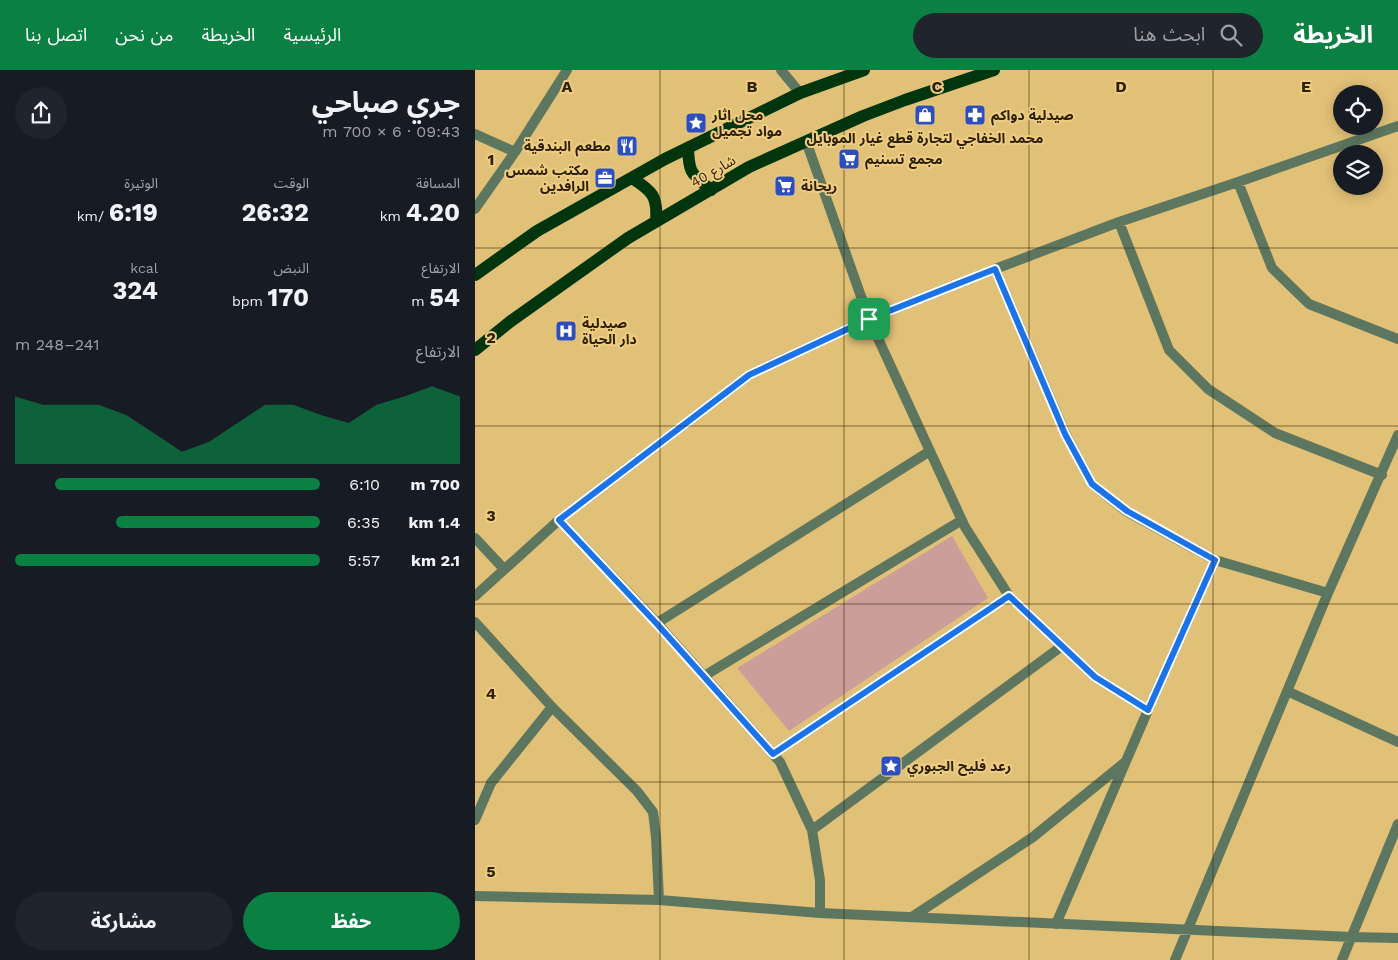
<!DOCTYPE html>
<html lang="ar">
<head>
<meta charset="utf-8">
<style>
	:root { --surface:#171b24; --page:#20242c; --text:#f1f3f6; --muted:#9ea1a6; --accent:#0b8043 }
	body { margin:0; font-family:"Work Sans","Noto Sans Arabic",sans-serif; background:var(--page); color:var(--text); direction:rtl; height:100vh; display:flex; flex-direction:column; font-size:19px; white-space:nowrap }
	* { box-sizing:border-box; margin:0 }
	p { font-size:16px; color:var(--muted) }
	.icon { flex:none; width:28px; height:28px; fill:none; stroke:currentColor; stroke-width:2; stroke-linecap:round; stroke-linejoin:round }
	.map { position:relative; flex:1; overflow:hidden; direction:ltr }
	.sheet { display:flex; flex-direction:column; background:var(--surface); width:475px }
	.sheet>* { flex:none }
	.controls { position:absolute; left:858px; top:15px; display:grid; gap:10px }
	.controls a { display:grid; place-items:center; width:50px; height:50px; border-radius:50%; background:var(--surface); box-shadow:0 2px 12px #0003; font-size:25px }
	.pin { position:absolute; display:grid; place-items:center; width:42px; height:42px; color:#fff; margin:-21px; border-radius:10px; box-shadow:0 2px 8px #0006 }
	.round { display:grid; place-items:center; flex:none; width:52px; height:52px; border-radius:26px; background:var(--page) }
	.overview { display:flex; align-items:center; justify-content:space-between; height:85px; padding:0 15px }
	h1 { font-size:28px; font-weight:700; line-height:38px }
	.metrics { display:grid; grid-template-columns:repeat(3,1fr); gap:8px; height:85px; padding:5px 15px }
	.metrics div { display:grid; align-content:center }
	.metrics b { font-size:25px; font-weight:700 }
	.metrics small { font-size:14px; font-weight:400 }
	.metrics p { font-size:14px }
	.chart { height:140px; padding:10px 15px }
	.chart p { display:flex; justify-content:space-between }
	.chart svg { width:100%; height:90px; margin-top:5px; fill:var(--accent); opacity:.7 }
	.button { display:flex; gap:10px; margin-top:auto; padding:10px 15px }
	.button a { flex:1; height:58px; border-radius:30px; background:var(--accent); color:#fff; font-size:20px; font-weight:700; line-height:58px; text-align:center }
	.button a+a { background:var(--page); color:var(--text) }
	ul { padding:0 15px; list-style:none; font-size:16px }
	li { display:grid; grid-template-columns:80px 60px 1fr; align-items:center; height:38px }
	li i { height:12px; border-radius:6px; background:var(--accent) }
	header { display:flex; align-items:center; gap:30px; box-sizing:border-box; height:70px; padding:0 25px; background:var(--accent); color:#fff }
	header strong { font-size:24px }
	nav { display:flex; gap:28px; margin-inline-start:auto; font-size:18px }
	.search { width:350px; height:45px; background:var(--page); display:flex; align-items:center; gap:12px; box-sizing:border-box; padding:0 18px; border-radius:28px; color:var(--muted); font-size:19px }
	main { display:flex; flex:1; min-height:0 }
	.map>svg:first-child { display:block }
	.green { fill:#cb9e99 }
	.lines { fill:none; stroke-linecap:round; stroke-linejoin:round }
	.street { stroke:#5d765f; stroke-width:10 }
	.primary { stroke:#01350d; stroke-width:12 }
	.route-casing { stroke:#fff; stroke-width:10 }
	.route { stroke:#1a73e8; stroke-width:6 }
	.grid { fill:none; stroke:#2e2102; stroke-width:1; stroke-opacity:0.55 }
	.labels { text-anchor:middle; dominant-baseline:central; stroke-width:4; stroke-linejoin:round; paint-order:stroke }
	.poi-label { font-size:14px; font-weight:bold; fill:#2e2102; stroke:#eecd83; text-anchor:start }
	.street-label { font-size:14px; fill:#2e2102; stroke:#eecd83 }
	.grid-label { font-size:16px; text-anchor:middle; font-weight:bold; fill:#2e2102; stroke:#eecd83; stroke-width:4; stroke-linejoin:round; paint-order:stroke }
</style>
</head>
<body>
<header>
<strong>الخريطة</strong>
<div class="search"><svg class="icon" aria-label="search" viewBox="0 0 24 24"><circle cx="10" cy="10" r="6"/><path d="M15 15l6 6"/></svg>ابحث هنا</div>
<nav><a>الرئيسية</a><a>الخريطة</a><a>من نحن</a><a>اتصل بنا</a></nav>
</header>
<main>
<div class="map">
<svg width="923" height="890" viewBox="0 0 923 890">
	<rect width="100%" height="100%" fill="#e1c077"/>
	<path class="green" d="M 477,466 L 513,528 L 314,661 L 262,598 Z"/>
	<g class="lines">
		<path class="street" d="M 306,0 L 325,23
			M 0,64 L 40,82
			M 331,71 L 394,249 L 490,457 L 534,526 L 620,607 L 673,640
			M 763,112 L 797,198 L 834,234 L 923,269
			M 0,139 L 40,82 L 92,0
			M 644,152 L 694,280 L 733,319 L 800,363 L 907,405
			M 520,199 L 590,363 L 617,414 L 651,441 L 740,490 L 853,523
			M 84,450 L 182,553 L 305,692 L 337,760 L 345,810 L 345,843
			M 0,468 L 29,499
			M 0,526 L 84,450 L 274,305 L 394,249 L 520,199 L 644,152 L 763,112 L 923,56
			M 0,552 L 77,637 L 162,721 L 178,742 L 181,767 L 184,830
			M 182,553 L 455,381
			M 229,606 L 487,450
			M 812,621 L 923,672
			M 298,684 L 534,526
			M 0,750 L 16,713 L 77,637
			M 337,760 L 587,576
			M 0,826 L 184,830 L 345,843 L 876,867 L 923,868
			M 437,847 L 558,767 L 649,693
			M 581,854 L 673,640 L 740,490
			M 700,890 L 853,523 L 923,365
			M 867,890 L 923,754"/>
		<path class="primary" d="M 213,78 C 214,104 216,103 236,120
			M 157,108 C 177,121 183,126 181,151
			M 0,205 L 62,161 L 190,89 L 325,23 L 389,0
			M 0,280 L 36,251 L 153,168 L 274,97 L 388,46 L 430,30 L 519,0"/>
	</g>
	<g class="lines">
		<g class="route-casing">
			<path id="route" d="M 520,199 L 590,364 L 617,414 L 652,441 L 740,490 L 673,640 L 620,607 L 534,526 L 298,684 L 182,554 L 84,450 L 274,305 L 394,249 Z"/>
		</g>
		<use href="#route" class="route"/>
	</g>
	<path class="grid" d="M 185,0 L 185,890M 369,0 L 369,890M 554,0 L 554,890M 738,0 L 738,890M 0,178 L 923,178M 0,356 L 923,356M 0,534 L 923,534M 0,712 L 923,712"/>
	<defs>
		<g id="shop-square" transform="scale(1.125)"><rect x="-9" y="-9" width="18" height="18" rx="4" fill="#2d4ebe" stroke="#eecd83"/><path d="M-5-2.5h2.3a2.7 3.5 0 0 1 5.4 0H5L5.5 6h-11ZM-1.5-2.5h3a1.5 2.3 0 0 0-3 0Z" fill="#fff"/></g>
		<g id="pharmacy-square" transform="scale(1.125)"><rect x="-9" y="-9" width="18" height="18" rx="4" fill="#2d4ebe" stroke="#eecd83"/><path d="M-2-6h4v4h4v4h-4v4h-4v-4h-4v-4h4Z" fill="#fff"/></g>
		<g id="sight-square" transform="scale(1.125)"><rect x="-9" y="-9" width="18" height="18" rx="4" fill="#2d4ebe" stroke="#eecd83"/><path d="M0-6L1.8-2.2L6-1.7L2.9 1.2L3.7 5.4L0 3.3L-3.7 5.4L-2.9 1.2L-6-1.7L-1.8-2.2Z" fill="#fff"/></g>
		<g id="restaurant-square" transform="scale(1.125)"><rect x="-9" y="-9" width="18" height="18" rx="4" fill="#2d4ebe" stroke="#eecd83"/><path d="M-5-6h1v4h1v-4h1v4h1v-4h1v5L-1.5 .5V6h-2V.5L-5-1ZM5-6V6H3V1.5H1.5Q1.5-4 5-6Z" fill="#fff"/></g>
		<g id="supermarket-square" transform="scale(1.125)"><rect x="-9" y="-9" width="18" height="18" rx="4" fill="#2d4ebe" stroke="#eecd83"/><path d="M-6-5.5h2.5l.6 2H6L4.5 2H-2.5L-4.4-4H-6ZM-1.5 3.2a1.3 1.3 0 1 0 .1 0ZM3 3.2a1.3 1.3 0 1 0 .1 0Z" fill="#fff"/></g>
		<g id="office-square" transform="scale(1.125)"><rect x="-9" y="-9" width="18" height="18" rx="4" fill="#2d4ebe" stroke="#eecd83"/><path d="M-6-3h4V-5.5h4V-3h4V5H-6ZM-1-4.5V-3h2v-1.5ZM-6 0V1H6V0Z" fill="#fff"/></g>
		<g id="hospital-square" transform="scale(1.125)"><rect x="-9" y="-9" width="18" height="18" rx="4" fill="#2d4ebe" stroke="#eecd83"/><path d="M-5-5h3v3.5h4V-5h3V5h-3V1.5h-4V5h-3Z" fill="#fff"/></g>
	</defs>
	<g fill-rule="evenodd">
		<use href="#shop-square" x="450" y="45"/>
		<use href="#pharmacy-square" x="500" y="45"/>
		<use href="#sight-square" x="221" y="53"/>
		<use href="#restaurant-square" x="152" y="76"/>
		<use href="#supermarket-square" x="374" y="89"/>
		<use href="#office-square" x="130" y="108"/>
		<use href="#supermarket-square" x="310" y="116"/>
		<use href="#hospital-square" x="91" y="261"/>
		<use href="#sight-square" x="416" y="696"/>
	</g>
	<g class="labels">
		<g class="poi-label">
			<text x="237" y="45">محل اثار<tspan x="237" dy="16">مواد تجميل</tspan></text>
			<text x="516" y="45">صيدلية دواكم</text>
			<text x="450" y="68" text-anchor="middle">محمد الخفاجي لتجارة قطع غيار الموبايل</text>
			<text x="136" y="76" text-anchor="end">مطعم البندقية</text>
			<text x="390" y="89">مجمع تسنيم</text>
			<text x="114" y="100" text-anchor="end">مكتب شمس<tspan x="114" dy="16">الرافدين</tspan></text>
			<text x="326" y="116">ريحانة</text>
			<text x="107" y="253">صيدلية<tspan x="107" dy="16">دار الحياة</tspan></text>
			<text x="432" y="696">رعد فليح الجبوري</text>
		</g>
		<g class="street-label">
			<text transform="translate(238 101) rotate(-30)">شارع 40</text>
		</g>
	</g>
	<g class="grid-label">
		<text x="92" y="22">A</text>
		<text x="277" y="22">B</text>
		<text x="462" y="22">C</text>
		<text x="646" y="22">D</text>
		<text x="831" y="22">E</text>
		<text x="16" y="95">1</text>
		<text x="16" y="273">2</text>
		<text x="16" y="451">3</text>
		<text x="16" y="629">4</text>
		<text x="16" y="807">5</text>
	</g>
</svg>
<div class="controls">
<a><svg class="icon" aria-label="locate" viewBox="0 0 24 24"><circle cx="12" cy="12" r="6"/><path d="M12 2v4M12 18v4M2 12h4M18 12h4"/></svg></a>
<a><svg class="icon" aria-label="layers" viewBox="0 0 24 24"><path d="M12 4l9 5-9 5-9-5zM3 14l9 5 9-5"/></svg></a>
</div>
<div class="pin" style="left:394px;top:249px;background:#1e9e55"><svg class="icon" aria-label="arrive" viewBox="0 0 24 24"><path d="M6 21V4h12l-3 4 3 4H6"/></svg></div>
</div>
<section class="sheet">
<div class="overview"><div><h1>جري صباحي</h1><p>09:43 · 6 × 700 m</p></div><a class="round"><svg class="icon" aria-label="share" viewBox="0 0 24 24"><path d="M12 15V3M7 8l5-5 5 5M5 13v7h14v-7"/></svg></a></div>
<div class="metrics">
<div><p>المسافة</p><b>4.20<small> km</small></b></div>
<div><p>الوقت</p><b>26:32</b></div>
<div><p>الوتيرة</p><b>6:19<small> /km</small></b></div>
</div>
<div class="metrics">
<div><p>الارتفاع</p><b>54<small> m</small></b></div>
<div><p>النبض</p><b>170<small> bpm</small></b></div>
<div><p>kcal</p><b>324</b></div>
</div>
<div class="chart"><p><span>الارتفاع</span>241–248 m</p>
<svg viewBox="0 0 160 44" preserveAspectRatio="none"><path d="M0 44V11L10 15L20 15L30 15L40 20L50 29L60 38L70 33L80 24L90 15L100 15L110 20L120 24L130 15L140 11L150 6L160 11V44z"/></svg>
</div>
<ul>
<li><b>700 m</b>6:10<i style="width:87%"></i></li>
<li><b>1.4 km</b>6:35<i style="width:67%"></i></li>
<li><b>2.1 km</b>5:57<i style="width:100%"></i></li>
</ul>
<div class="button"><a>حفظ</a><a>مشاركة</a></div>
</section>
</main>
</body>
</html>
